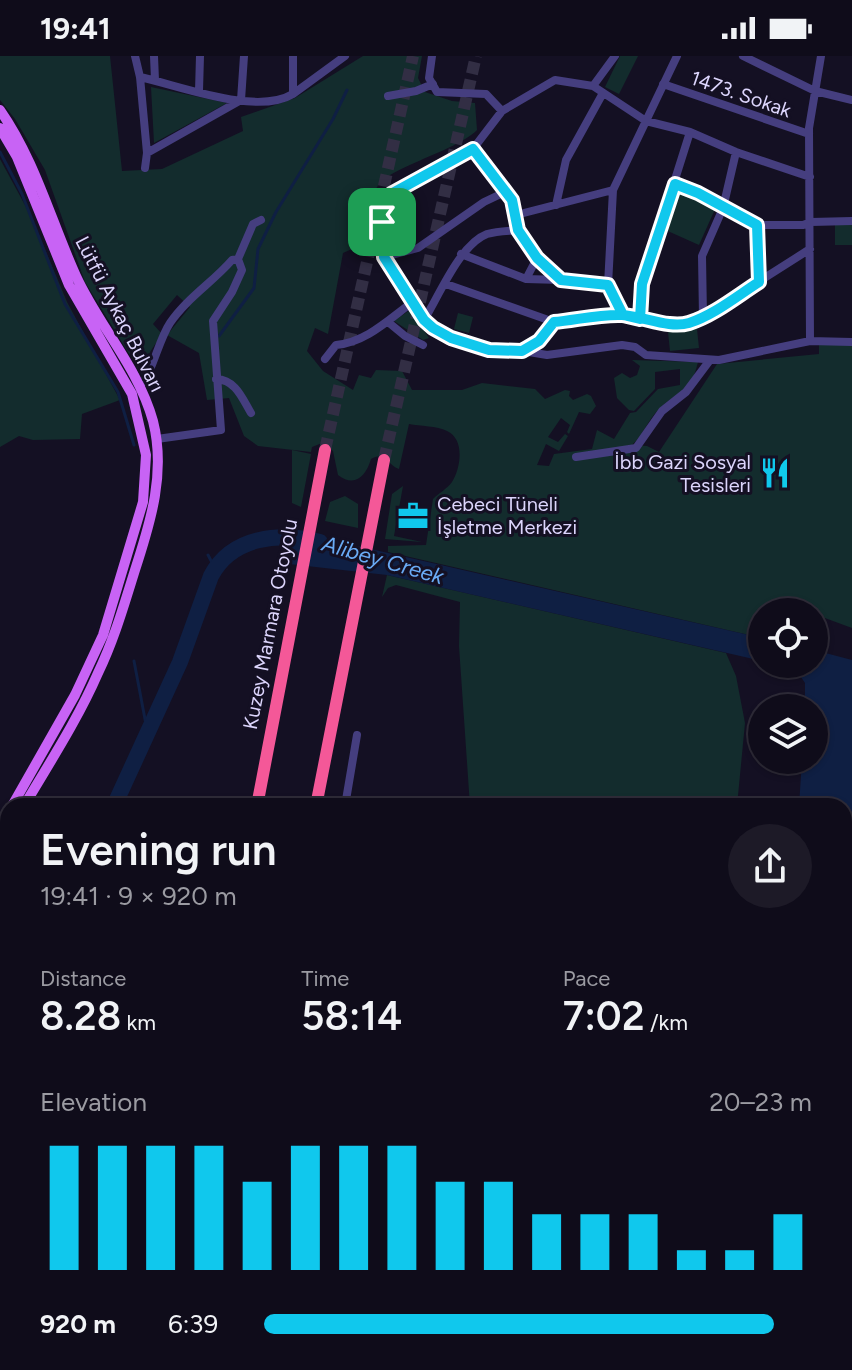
<!DOCTYPE html>
<html lang="en">
<head>
<meta charset="utf-8">
<style>
	:root { --surface:#0f0c1a; --page:#1d1a27; --text:#f1f3f6; --muted:#9b9ba2; --line:#2f2c39; --accent:#10c8ed }
	body { margin:0; font-family:Figtree,sans-serif; background:var(--page); color:var(--text); height:100vh; display:flex; flex-direction:column; font-size:30px; white-space:nowrap }
	* { box-sizing:border-box; margin:0 }
	p { font-size:26px; color:var(--muted) }
	.icon { flex:none; width:44px; height:44px; fill:none; stroke:currentColor; stroke-width:2; stroke-linecap:round; stroke-linejoin:round }
	.map { position:relative; flex:1; overflow:hidden }
	.panel { position:absolute; left:0px; top:742px; width:852px; height:572px; display:flex; flex-direction:column; background:var(--surface); border-radius:24px 24px 0 0; box-shadow:0 2px 6px #0004,0 0 0 2px var(--line) }
	.panel>* { flex:none }
	.controls { position:absolute; left:748px; top:542px; display:grid; gap:16px }
	.controls a { display:grid; place-items:center; width:80px; height:80px; border-radius:50%; background:var(--surface); box-shadow:0 2px 6px #0004,0 0 0 2px var(--line); font-size:40px }
	.pin { position:absolute; display:grid; place-items:center; width:68px; height:68px; color:#fff; margin:-34px; border-radius:16px; box-shadow:0 4px 12px #0006 }
	.round { display:grid; place-items:center; flex:none; width:84px; height:84px; border-radius:42px; background:var(--page) }
	.overview { display:flex; align-items:center; justify-content:space-between; height:136px; padding:0 40px }
	h1 { font-size:44px; font-weight:600; line-height:60px }
	.figures { display:grid; grid-template-columns:repeat(3,1fr); gap:12px; height:136px; padding:8px 40px }
	.figures div { display:grid; align-content:center }
	.figures b { font-size:40px; font-weight:600 }
	.figures small { font-size:22px; font-weight:400 }
	.figures p { font-size:22px }
	.chart { height:224px; padding:16px 40px }
	.chart p { display:flex; justify-content:space-between }
	.chart svg { width:100%; height:144px; margin-top:8px; stroke:var(--accent); stroke-width:6 }
	ul { padding:0 40px; list-style:none; font-size:26px }
	li { display:grid; grid-template-columns:128px 96px 1fr; align-items:center; height:60px }
	li i { height:20px; border-radius:10px; background:var(--accent) }
	.status { display:flex; justify-content:space-between; align-items:center; height:56px; padding:0 40px; background:var(--surface); direction:ltr }
	.status svg { height:22px; fill:currentColor }
	.map>svg:first-child { display:block }
	.green { fill:#132c2d }
	.water { fill:#0f1f43 }
	.lines { fill:none; stroke-linecap:round; stroke-linejoin:round }
	.stream { stroke:#0f1f43; stroke-width:3 }
	.river { stroke:#0f1f43; stroke-width:16 }
	.highway-tunnel { stroke:#322e44; stroke-width:12; stroke-dasharray:12 6; stroke-linecap:butt }
	.minor { stroke:#453e7f; stroke-width:8 }
	.major { stroke:#c863f5; stroke-width:10 }
	.highway { stroke:#f45898; stroke-width:12 }
	.route-casing { stroke:#fff; stroke-width:16 }
	.route { stroke:#10c8ed; stroke-width:10 }
	.labels { text-anchor:middle; dominant-baseline:central; stroke-width:6; stroke-linejoin:round; paint-order:stroke }
	.street-label { font-size:20px; fill:#dcd5fc; stroke:#141023 }
	.poi-label { font-size:20px; fill:#dcd5fc; stroke:#141023; text-anchor:end }
	.water-label { font-size:22px; font-style:italic; fill:#6aabf5; stroke:#141023 }
</style>
</head>
<body>
<div class="status"><b>19:41</b><svg viewBox="0 0 49 12"><path d="M0 12V9h3v3zM5 12V6h3v6zM10 12V3h3v9zM15 12V0h3v12zM26 1h20v11H26zM47 4h2v5h-2z"/></svg></div>
<div class="map">
<svg width="852" height="1314" viewBox="0 0 852 1314">
	<rect width="100%" height="100%" fill="#141023"/>
	<path class="green" d="M 0,0 L 110,0 L 122,115 L 162,113 L 243,75 L 241,61 L 295,42 L 363,0 L 422,0 L 418,22 L 425,36 L 452,45 L 475,47 L 477,74 C 454,97 382,112 376,134 C 371,150 374,169 370,185 L 343,197 L 328,278 L 315,272 L 307,295 L 323,315 L 353,334 L 359,319 L 371,322 L 376,314 L 402,315 L 412,334 L 462,334 L 482,327 L 535,333 L 545,343 L 565,334 L 570,335 L 569,340 L 573,344 L 587,338 L 591,340 L 596,350 L 590,358 L 579,356 L 569,378 L 567,376 L 570,369 L 561,362 L 548,381 L 558,386 L 565,378 L 568,380 L 559,395 L 546,388 L 537,409 L 549,410 L 554,398 L 592,393 L 597,374 L 614,383 L 630,357 L 636,356 L 658,333 L 680,329 L 680,313 L 655,316 L 655,333 L 634,355 L 629,354 L 617,342 L 614,322 L 622,317 L 630,322 L 637,319 L 640,310 L 632,304 L 698,306 C 690,339 680,333 659,353 C 648,364 643,379 632,389 L 647,390 L 659,396 L 717,308 L 819,298 L 819,288 L 852,288 L 852,572 L 814,558 L 814,556 L 777,547 L 775,556 L 762,556 L 762,582 L 388,496 L 388,490 L 426,489 L 433,443 C 439,437 447,433 452,426 C 461,412 465,383 447,375 C 437,370 420,370 409,368 L 399,413 C 388,410 386,394 371,403 C 366,420 355,432 338,419 L 333,395 L 322,387 L 312,391 L 311,396 L 258,390 L 244,380 L 229,342 L 207,344 L 199,297 L 167,279 L 190,251 L 177,239 L 153,268 L 162,278 L 150,296 L 145,319 L 142,319 L 85,226 L 45,114 L 15,63 L 0,44 Z
		M 620,0 L 638,0 L 619,38 L 605,31 Z
		M 151,31 L 227,47 L 154,87 Z
		M 0,103 L 32,162 L 67,246 L 120,344 L 82,358 L 80,383 L 33,384 L 19,380 L 0,391 Z
		M 677,134 L 716,151 L 699,189 L 661,172 Z
		M 835,168 L 852,168 L 852,189 L 835,189 Z
		M 410,254 L 429,282 L 423,284 L 394,265 Z
		M 458,257 L 473,261 L 469,277 L 454,273 Z
		M 697,273 L 699,292 L 670,295 L 668,276 Z
		M 292,394 L 311,398 L 301,451 L 292,447 Z
		M 403,430 L 394,480 L 422,486 L 385,483 L 392,438 Z
		M 345,440 L 358,448 L 358,472 L 325,465 L 330,446 Z
		M 387,519 L 726,597 L 736,620 L 745,667 L 737,750 L 470,750 L 459,590 L 460,546 L 396,529 L 388,532 L 382,541 Z
		M 844,988 L 852,991 L 852,1042 L 844,1037 Z
		M 844,1060 L 852,1065 L 852,1314 L 247,1314 L 249,1306 L 844,1306 Z
		M 8,1244 L 8,1306 L 12,1306 L 8,1314 L 3,1314 L 0,1279 L 8,1270 L 3,1252 Z
		M 49,1306 L 200,1306 L 198,1314 L 44,1314 Z"/>
	<path class="water" d="M 318,481 L 762,582 L 762,605 L 387,519 L 289,508 L 282,503 L 280,497 L 291,487 Z
		M 814,594 L 852,604 L 852,991 L 844,988 L 844,750 L 799,750 L 802,704 L 814,704 L 814,652 L 805,652 L 805,627 L 799,618 L 772,610 L 814,608 Z"/>
	<g class="lines">
		<path class="stream" d="M 0,96 L 22,138 L 65,248 L 118,336 L 134,389
			M 219,280 L 254,232 L 258,193 L 276,156 L 333,63 L 347,34
			M 208,499 L 215,512
			M 134,605 L 148,679"/>
		<path class="river" d="M 114,750 L 180,606 L 211,520 C 232,480 280,476 320,486
			M 0,1001 L 8,983"/>
		<path class="highway-tunnel" d="M 325,394 L 413,0
			M 384,404 L 476,0"/>
		<path class="minor" d="M 135,0 L 140,21 L 147,97 L 241,44 L 244,0
			M 154,0 L 155,24
			M 432,0 L 429,22 L 437,36 L 486,38 L 502,55 L 555,24 L 593,30 L 615,0
			M 743,0 L 815,35 L 852,44
			M 140,21 C 181,30 256,60 293,38 L 293,0
			M 663,28 L 809,78
			M 593,30 L 646,65 L 690,76 L 736,96 L 810,121
			M 199,35 L 200,0
			M 293,38 L 345,0
			M 388,40 L 416,35 L 433,28
			M 502,55 L 473,93 L 391,138 L 382,166 L 384,201 L 424,264 L 433,272 L 451,282 L 489,294 L 522,295 L 539,285 L 554,266 L 623,259 L 686,268 L 703,261 L 810,193
			M 473,93 L 512,144 L 516,159
			M 145,112 L 147,97
			M 675,128 L 698,137 L 757,169 L 803,169 L 811,166 L 852,165
			M 556,149 L 566,104 L 603,37
			M 757,169 L 759,226
			M 461,198 L 526,223 L 537,202
			M 384,201 L 418,192 L 484,146 L 505,136
			M 238,203 L 253,168 L 261,164
			M 526,223 L 561,224
			M 446,228 L 554,266
			M 608,229 C 594,228 577,228 563,224 C 543,218 519,179 516,159 L 613,134
			M 623,259 L 608,229 L 613,134 L 677,0
			M 703,261 L 702,200 L 723,152 L 736,96
			M 640,263 L 642,228 L 690,76
			M 424,264 C 439,240 460,188 487,178 C 497,175 508,175 518,174
			M 388,266 L 405,280 L 423,289
			M 810,285 L 852,286
			M 523,295 L 547,299 L 622,289 L 635,291 L 646,299 L 719,304 L 810,285 L 809,72 L 821,0
			M 325,303 L 336,289 C 367,286 389,263 414,245
			M 216,323 C 236,324 242,342 251,357
			M 140,330 C 153,316 158,285 170,267 C 187,242 213,226 232,204 L 238,203 L 242,214 L 232,236 L 213,265 L 221,374 L 157,383
			M 576,401 L 636,392 L 662,355 L 686,336 L 710,304
			M 345,750 L 357,679
			M 0,1252 L 8,1237"/>
		<path class="major" d="M 0,54 C 35,104 51,165 76,220 C 99,270 138,311 153,365 C 166,416 151,465 135,514 C 124,549 114,584 98,617 C 78,663 50,706 24,750
			M 0,72 L 17,101 L 69,229 L 132,338 L 146,399 L 143,446 L 103,579 L 75,639 L 12,750
			M 0,771 L 8,757
			M 0,792 L 8,779"/>
		<path class="highway" d="M 257,750 L 325,394
			M 316,750 L 384,404
			M 26,1314 L 31,1306
			M 220,1314 L 222,1306"/>
	</g>
	<g class="lines">
		<g class="route-casing">
			<path id="route" d="M 382,166 L 384,201 L 424,264 L 433,272 L 451,282 L 489,294 L 522,295 L 539,285 L 554,266 C 576,264 600,258 622,259 C 643,260 669,273 689,267 C 714,259 737,240 759,226 L 757,169 L 698,137 L 675,128 L 642,228 L 640,263 L 623,259 L 608,229 L 561,224 L 537,202 L 518,174 L 512,144 L 473,93 L 391,138 L 382,166"/>
		</g>
		<use href="#route" class="route"/>
	</g>
	<defs>
		<g id="restaurant-bare" transform="scale(2.4)"><path d="M-5-6h1v4h1v-4h1v4h1v-4h1v5L-1.5 .5V6h-2V.5L-5-1ZM5-6V6H3V1.5H1.5Q1.5-4 5-6Z" fill="#10c8ed" stroke="#141023" stroke-width="2.5" paint-order="stroke"/></g>
		<g id="office-bare" transform="scale(2.4)"><path d="M-6-3h4V-5.5h4V-3h4V5H-6ZM-1-4.5V-3h2v-1.5ZM-6 0V1H6V0Z" fill="#10c8ed" stroke="#141023" stroke-width="2.5" paint-order="stroke"/></g>
	</defs>
	<g fill-rule="evenodd">
		<use href="#restaurant-bare" x="775" y="417"/>
		<use href="#office-bare" x="413" y="460"/>
	</g>
	<g class="labels">
		<g class="street-label">
			<text transform="translate(741 38) rotate(19)">1473. Sokak</text>
			<text transform="translate(120 258) rotate(63)">Lütfü Aykaç Bulvarı</text>
			<text transform="translate(270 568) rotate(-79)">Kuzey Marmara Otoyolu</text>
		</g>
		<g class="poi-label">
			<text x="751" y="406">İbb Gazi Sosyal<tspan x="751" dy="23">Tesisleri</tspan></text>
			<text x="437" y="448" text-anchor="start">Cebeci Tüneli<tspan x="437" dy="23">İşletme Merkezi</tspan></text>
		</g>
		<g class="water-label">
			<text transform="translate(383 504) rotate(16)">Alibey Creek</text>
		</g>
	</g>
</svg>
<div class="controls">
<a><svg class="icon" aria-label="locate" viewBox="0 0 24 24"><circle cx="12" cy="12" r="6"/><path d="M12 2v4M12 18v4M2 12h4M18 12h4"/></svg></a>
<a><svg class="icon" aria-label="layers" viewBox="0 0 24 24"><path d="M12 4l9 5-9 5-9-5zM3 14l9 5 9-5"/></svg></a>
</div>
<div class="pin" style="left:382px;top:166px;background:#1e9e55"><svg class="icon" aria-label="arrive" viewBox="0 0 24 24"><path d="M6 21V4h12l-3 4 3 4H6"/></svg></div>
<section class="panel">
<div class="overview"><div><h1>Evening run</h1><p>19:41 · 9 × 920 m</p></div><a class="round"><svg class="icon" aria-label="share" viewBox="0 0 24 24"><path d="M12 15V3M7 8l5-5 5 5M5 13v7h14v-7"/></svg></a></div>
<div class="figures">
<div><p>Distance</p><b>8.28<small> km</small></b></div>
<div><p>Time</p><b>58:14</b></div>
<div><p>Pace</p><b>7:02<small> /km</small></b></div>
</div>
<div class="chart"><p><span>Elevation</span>20–23 m</p>
<svg viewBox="0 0 160 44" preserveAspectRatio="none"><path d="M5 44V6M15 44V6M25 44V6M35 44V6M45 44V17M55 44V6M65 44V6M75 44V6M85 44V17M95 44V17M105 44V27M115 44V27M125 44V27M135 44V38M145 44V38M155 44V27"/></svg>
</div>
<ul>
<li><b>920 m</b>6:39<i style="width:93%"></i></li>
</ul>
</section>
</div>
</body>
</html>
